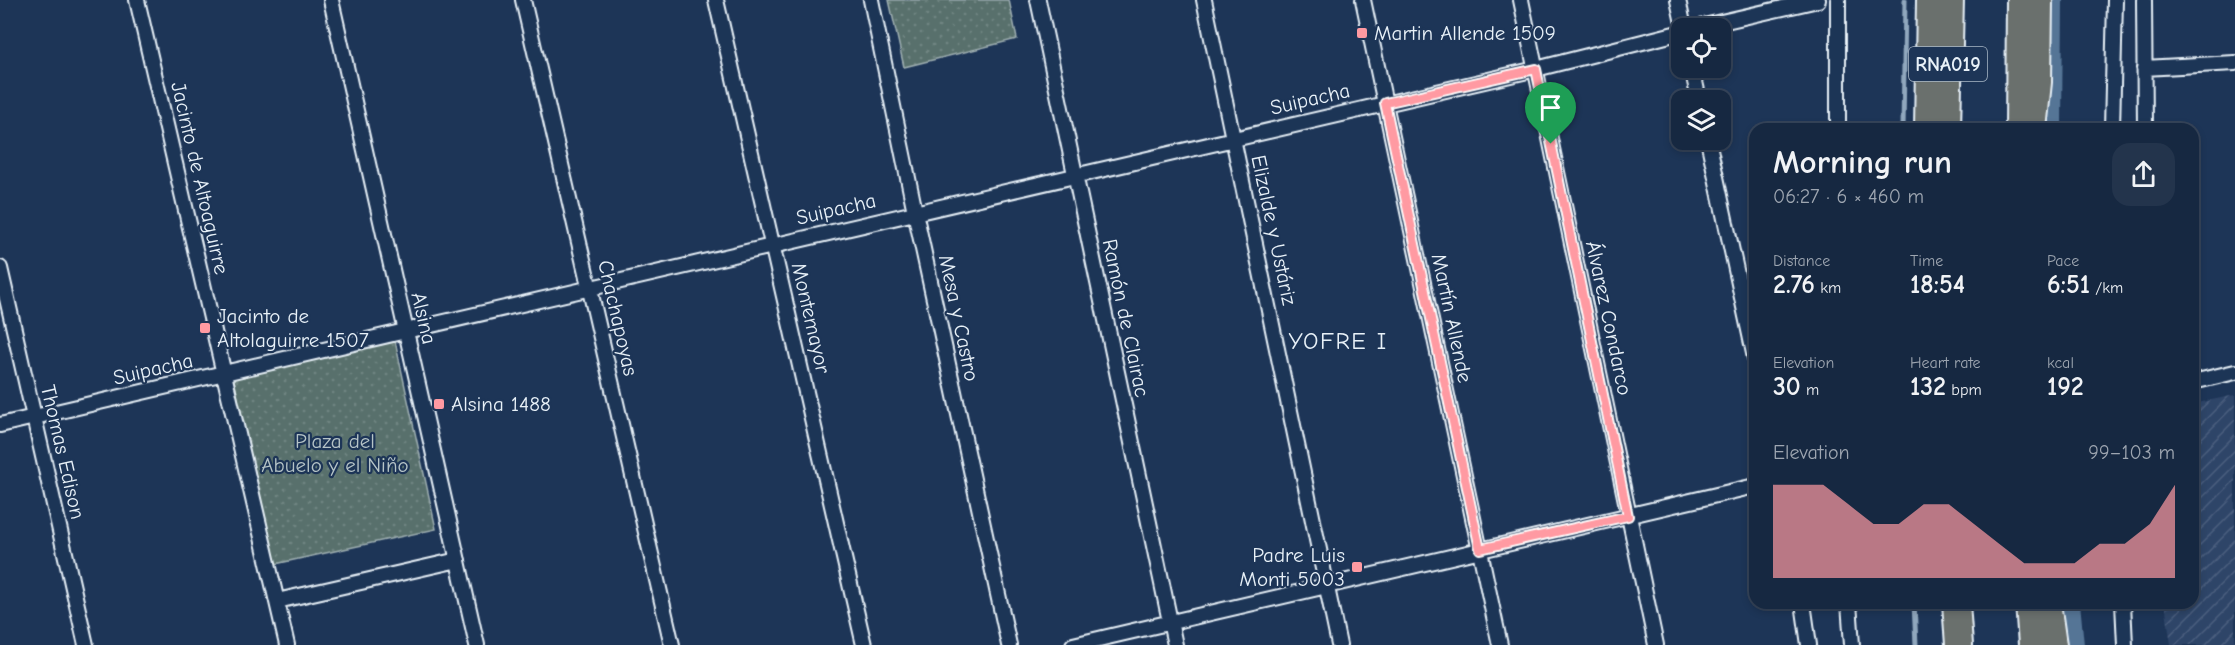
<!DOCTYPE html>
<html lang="en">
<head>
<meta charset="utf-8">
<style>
	:root { --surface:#162841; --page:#23344c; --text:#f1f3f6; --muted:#9ea6b1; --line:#35445a; --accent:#ff9aa2 }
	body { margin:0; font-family:"Comic Neue",sans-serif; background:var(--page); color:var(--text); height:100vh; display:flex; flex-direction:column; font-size:22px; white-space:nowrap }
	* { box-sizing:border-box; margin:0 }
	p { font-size:20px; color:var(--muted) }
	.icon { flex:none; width:33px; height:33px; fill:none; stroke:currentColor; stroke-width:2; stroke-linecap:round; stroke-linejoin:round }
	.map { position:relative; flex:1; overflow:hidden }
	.drawer { position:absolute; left:1749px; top:123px; width:450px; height:486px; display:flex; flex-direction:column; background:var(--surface); border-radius:18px; box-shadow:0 3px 9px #0003,0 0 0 2px var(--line) }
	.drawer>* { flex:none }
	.controls { position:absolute; left:1671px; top:18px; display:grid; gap:12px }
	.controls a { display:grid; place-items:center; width:60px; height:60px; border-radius:12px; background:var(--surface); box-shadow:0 3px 9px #0003,0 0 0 2px var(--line); font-size:30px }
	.pin { position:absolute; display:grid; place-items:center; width:51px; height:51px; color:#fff; margin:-62px -26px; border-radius:50% 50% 50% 0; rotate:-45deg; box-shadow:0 0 6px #0007 }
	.pin .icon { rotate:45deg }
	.round { display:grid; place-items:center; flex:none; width:63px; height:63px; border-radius:18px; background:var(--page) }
	.overview { display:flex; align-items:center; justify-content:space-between; height:102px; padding:0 24px }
	h1 { font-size:33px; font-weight:800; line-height:45px }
	.figures { display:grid; grid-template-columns:repeat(3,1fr); gap:9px; height:102px; padding:6px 24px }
	.figures div { display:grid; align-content:center }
	.figures b { font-size:26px; font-weight:800 }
	.figures small { font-size:16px; font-weight:400 }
	.figures p { font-size:16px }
	.chart { height:168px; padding:12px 24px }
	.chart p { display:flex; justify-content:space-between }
	.chart svg { width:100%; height:108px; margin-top:6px; fill:var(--accent); opacity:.7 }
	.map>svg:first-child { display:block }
	.industrial { fill:url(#industrial-furrows) }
	.park { fill:url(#park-dots); stroke:#a0b0b2; stroke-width:1.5 }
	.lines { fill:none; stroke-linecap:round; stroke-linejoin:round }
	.stream { stroke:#90a7bd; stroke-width:5 }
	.canal { stroke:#557596; stroke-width:18 }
	.street-casing { stroke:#e8f1f8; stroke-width:18 }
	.highway-casing { stroke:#e8f1f8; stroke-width:30 }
	.street { stroke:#1d3557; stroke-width:14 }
	.highway { stroke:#6b706d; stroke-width:26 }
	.route-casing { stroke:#fff; stroke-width:12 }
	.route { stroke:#ff9aa2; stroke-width:8 }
	.poi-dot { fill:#ff9aa2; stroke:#1d3557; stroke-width:2 }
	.labels { text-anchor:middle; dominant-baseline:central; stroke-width:4.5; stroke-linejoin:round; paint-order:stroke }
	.shield { fill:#1d3557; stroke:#abb9c8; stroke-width:1.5 }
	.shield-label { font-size:20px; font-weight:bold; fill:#e8f1f8 }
	.poi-label { font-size:21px; fill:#e8f1f8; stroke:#1d3557; text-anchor:start }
	.street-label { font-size:21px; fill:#e8f1f8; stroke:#1d3557 }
	.park-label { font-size:21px; fill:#b6c4c7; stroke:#1d3557 }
	.quarter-label { font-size:24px; letter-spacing:1.5px; fill:#e8f1f8; stroke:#1d3557 }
</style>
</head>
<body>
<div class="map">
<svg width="2235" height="645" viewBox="0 0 2235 645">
	<defs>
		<pattern id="industrial-furrows" width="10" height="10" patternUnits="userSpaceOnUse" patternTransform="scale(1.5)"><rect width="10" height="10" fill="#2e4468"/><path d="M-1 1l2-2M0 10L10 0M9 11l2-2" fill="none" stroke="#4c5f7e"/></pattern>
		<pattern id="park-dots" width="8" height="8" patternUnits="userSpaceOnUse" patternTransform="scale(1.5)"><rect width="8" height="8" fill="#58706c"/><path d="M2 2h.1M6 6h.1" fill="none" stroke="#708582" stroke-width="1.8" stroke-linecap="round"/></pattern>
	</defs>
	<rect width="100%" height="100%" fill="#1d3557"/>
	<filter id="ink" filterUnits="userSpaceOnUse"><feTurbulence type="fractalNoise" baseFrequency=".0167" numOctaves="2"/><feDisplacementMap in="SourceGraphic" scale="12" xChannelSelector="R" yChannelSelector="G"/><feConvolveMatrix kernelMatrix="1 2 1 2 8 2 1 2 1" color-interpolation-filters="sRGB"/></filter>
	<g filter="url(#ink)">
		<path class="industrial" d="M 2235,395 L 2235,645 L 2171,645 L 2165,603 L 2193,603 L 2193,404 Z"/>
		<path class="park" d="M 889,0 L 1009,0 L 1017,39 L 904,67 Z
			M 395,341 L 436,529 L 275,564 L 233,376 Z"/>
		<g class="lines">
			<path class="stream" d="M 1903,129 L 1905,0
				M 1914,603 L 1916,645"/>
			<path class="canal" d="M 2053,129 L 2054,0
				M 2071,603 L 2075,645"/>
			<g class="street-casing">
				<path id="street" d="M 137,0 L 287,645
					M 331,0 L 477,645
					M 523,0 L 672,645
					M 716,0 L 864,645
					M 871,0 L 915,212 L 1009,645
					M 1038,0 L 1175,645
					M 1204,0 L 1339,645
					M 1363,0 L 1500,645
					M 1521,0 L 1656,645
					M 1678,0 L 1684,28
					M 1838,0 L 1838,129
					M 2144,0 L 2145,129
					M 1695,28 L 1818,0
					M 1692,68 L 1699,100
					M 2144,68 L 2235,63
					M 2112,129 L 2115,0
					M 1708,140 L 1755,358
					M 0,268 L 86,645
					M 2193,382 L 2235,372
					M 0,425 L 1536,69 L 1682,32
					M 277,601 L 458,560
					M 1803,603 L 1809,645
					M 1849,603 L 1852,645
					M 2123,603 L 2125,645
					M 1073,645 L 1755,486"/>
			</g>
			<g class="highway-casing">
				<path id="highway" d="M 1928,129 L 1930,0
					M 1947,129 L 1950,0
					M 2019,129 L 2020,0
					M 2033,129 L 2038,82 L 2039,0
					M 1956,603 L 1959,645
					M 2029,603 L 2032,645
					M 2047,603 L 2053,645"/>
			</g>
			<use href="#street" class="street"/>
			<use href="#highway" class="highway"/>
		</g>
	</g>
	<g class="lines" filter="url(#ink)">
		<g class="route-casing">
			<path id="route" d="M 1536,69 L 1628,516 L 1480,549 L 1385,103 Z"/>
		</g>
		<use href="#route" class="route"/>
	</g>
	<g class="poi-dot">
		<rect x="1356" y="27" width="12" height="12" rx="3"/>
		<rect x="199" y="322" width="12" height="12" rx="3"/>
		<rect x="433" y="398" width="12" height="12" rx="3"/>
		<rect x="1351" y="561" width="12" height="12" rx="3"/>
	</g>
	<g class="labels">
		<rect class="shield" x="1909" y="47" width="78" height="34" rx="4.5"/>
		<g class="shield-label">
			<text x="1948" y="64">RNA019</text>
		</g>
		<g class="poi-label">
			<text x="1374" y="33">Martin Allende 1509</text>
			<text x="217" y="316">Jacinto de<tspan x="217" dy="24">Altolaguirre 1507</tspan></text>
			<text x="451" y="404">Alsina 1488</text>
			<text x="1345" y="555" text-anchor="end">Padre Luis<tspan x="1345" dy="24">Monti 5003</tspan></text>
		</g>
		<g class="street-label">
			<text transform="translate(1310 99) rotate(-13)">Suipacha</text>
			<text transform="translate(200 178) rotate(77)">Jacinto de Altoaguirre</text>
			<text transform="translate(836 209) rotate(-13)">Suipacha</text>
			<text transform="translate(1274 230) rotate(78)">Elizalde y Ustáriz</text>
			<text transform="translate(424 318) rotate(77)">Alsina</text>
			<text transform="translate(618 318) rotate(77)">Chachapoyas</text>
			<text transform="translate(811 318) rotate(77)">Montemayor</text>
			<text transform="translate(959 318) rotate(78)">Mesa y Castro</text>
			<text transform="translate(1126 318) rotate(78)">Ramón de Clairac</text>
			<text transform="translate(1452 318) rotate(78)">Martín Allende</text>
			<text transform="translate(1609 318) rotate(78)">Álvarez Condarco</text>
			<text transform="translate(153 369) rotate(-13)">Suipacha</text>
			<text transform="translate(63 452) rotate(77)">Thomas Edison</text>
		</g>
		<g class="park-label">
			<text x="335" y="441">Plaza del<tspan x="335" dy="24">Abuelo y el Niño</tspan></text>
		</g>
		<g class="quarter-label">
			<text x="1338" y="341">YOFRE I</text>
		</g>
	</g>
</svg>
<div class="controls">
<a><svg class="icon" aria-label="locate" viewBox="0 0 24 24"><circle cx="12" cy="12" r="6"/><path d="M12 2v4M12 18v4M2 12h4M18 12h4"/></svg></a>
<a><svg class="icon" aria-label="layers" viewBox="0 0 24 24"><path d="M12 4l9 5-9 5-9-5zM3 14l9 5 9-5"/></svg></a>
</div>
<div class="pin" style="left:1551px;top:144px;background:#1e9e55"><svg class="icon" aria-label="arrive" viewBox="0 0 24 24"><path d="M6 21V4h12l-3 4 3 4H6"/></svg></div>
<section class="drawer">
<div class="overview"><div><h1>Morning run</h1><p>06:27 · 6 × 460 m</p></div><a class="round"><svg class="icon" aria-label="share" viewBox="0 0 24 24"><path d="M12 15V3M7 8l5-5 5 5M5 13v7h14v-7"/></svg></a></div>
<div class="figures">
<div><p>Distance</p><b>2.76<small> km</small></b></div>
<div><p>Time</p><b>18:54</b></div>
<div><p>Pace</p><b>6:51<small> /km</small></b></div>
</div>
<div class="figures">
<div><p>Elevation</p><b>30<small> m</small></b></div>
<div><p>Heart rate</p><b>132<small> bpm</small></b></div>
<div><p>kcal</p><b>192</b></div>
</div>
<div class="chart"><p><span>Elevation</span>99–103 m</p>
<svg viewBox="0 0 160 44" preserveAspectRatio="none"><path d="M0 44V6L10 6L20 6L30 14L40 22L50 22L60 14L70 14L80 22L90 30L100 38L110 38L120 38L130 30L140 30L150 22L160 6V44z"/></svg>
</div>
</section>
</div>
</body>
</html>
